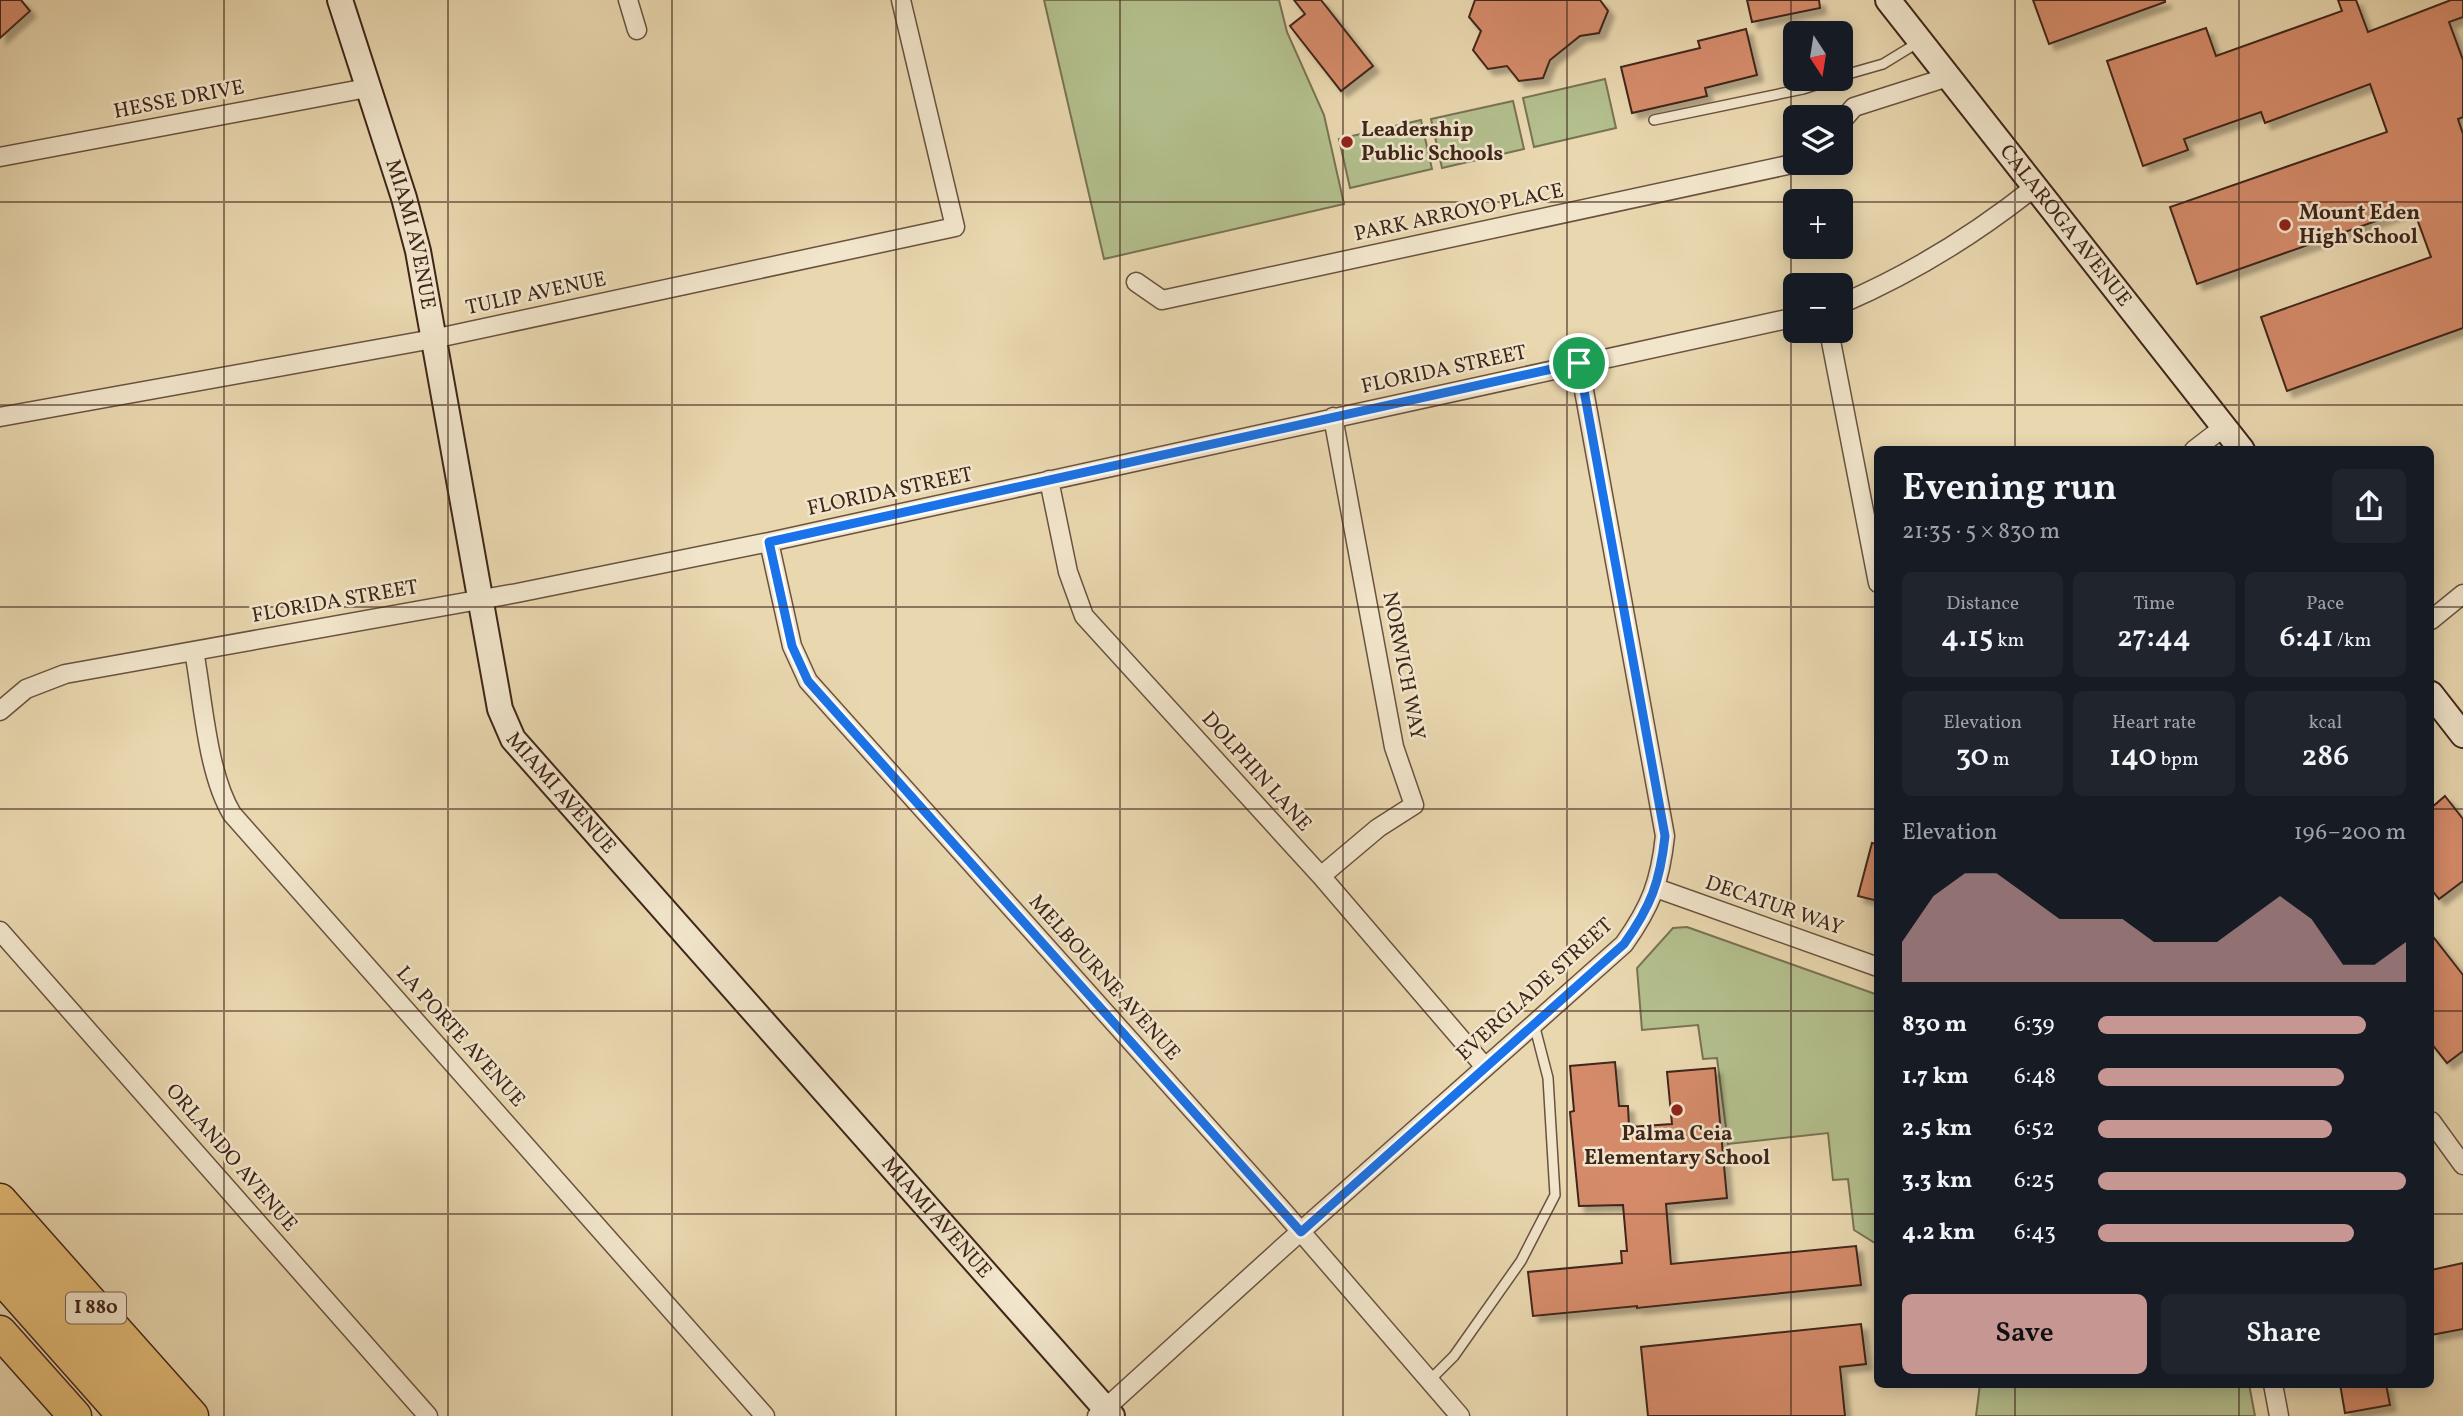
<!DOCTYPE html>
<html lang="en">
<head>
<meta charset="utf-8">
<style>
	:root { --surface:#171b24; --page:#20242c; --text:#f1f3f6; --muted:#9ea1a6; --accent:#c59692 }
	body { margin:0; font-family:Vollkorn,serif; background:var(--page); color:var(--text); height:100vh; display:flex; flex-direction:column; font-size:26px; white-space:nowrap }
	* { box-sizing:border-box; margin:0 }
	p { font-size:23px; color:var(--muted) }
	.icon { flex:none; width:38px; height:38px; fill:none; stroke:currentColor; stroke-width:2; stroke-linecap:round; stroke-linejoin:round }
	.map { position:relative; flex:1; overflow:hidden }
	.side { position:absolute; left:1874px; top:446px; width:560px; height:942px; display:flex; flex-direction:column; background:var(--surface); border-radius:10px; box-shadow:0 4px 18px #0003 }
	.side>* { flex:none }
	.needle { width:46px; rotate:168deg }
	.tools { position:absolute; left:1783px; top:21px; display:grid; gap:14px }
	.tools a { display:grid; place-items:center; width:70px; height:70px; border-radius:10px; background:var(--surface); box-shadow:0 4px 18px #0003; font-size:35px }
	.pin { position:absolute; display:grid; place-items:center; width:60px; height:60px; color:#fff; margin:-30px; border:4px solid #fff; border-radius:50%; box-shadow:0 2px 7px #0007 }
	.round { display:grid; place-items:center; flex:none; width:74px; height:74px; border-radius:10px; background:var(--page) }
	.overview { display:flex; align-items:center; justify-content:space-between; height:119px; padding:0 28px }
	h1 { font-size:38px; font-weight:600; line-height:52px }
	.figures { display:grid; grid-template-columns:repeat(3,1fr); gap:10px; height:119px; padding:7px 28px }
	.figures div { display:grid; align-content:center; border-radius:10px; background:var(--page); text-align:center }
	.figures b { font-size:30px; font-weight:600 }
	.figures small { font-size:19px; font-weight:400 }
	.figures p { font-size:19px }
	.chart { height:196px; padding:14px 28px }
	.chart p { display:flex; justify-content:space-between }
	.chart svg { width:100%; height:126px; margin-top:7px; fill:var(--accent); opacity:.7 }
	.action { display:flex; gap:14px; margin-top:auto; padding:14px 28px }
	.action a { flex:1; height:80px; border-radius:10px; background:var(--accent); color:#111; font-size:28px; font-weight:600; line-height:80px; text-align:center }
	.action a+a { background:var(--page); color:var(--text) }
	ul { padding:0 28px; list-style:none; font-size:23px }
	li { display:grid; grid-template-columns:112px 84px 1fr; align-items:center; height:52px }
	li i { height:18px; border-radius:9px; background:var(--accent) }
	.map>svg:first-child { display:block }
	.green { fill:#b3bf8d; stroke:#797254; stroke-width:2 }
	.building { fill:#d58b6b; stroke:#3f251a; stroke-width:2; filter:url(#shadow) }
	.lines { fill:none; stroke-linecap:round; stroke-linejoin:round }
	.lane-casing { stroke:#6a523f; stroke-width:12 }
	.street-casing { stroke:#6a523f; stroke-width:21 }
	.secondary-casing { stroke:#3f251a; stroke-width:28 }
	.highway-casing { stroke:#3f251a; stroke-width:35 }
	.lane { stroke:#f1e5cb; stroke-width:9 }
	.street { stroke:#f1e5cb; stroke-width:18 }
	.secondary { stroke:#f1e5cb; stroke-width:24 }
	.highway { stroke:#e4bc78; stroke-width:32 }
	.route-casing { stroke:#fff; stroke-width:14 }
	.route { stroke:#1a73e8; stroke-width:9 }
	.grid { fill:none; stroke:#3f251a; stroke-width:2; stroke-opacity:0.55 }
	.poi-dot { fill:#8f2418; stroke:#f1e5cb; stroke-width:2.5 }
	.labels { text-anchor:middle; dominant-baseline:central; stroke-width:5; stroke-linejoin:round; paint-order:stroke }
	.shield { fill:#f1e5cb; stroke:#745f4f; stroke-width:2 }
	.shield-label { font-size:19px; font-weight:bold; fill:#3f251a }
	.street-label { font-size:21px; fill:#3f251a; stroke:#f1e5cb }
	.poi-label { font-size:21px; font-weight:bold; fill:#3f251a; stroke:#f1e5cb; text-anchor:start }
</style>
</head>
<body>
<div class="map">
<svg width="2463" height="1416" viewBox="0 0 2463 1416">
	<defs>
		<filter id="shadow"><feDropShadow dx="6" dy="6" stdDeviation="2" flood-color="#0004"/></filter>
	</defs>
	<rect width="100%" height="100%" fill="#e9d7af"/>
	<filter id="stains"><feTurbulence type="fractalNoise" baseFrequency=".00286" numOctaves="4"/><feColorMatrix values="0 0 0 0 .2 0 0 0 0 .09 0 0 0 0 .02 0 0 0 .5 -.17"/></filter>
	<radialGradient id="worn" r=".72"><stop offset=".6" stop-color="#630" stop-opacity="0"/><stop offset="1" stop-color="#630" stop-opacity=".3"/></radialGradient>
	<path class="green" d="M 1044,0 L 1279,0 L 1287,32 L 1324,115 L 1344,204 L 1104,259 Z
		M 1605,79 L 1616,128 L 1534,147 L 1523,98 Z
		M 1513,101 L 1524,149 L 1442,168 L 1431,119 Z
		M 1421,120 L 1432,169 L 1350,188 L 1339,139 Z
		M 1687,927 L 1878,995 L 1878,1245 L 1854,1230 L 1848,1179 L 1833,1180 L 1828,1133 L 1728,1144 L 1717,1058 L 1703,1059 L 1698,1025 L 1642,1030 L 1637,968 L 1673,928 Z
		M 1980,1384 L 2249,1384 L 2255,1416 L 1976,1416 Z"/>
	<path class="building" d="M 0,0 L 21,0 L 30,11 L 0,38 Z
		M 1294,0 L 1321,0 L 1373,66 L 1341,91 L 1290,26 L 1305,14 Z
		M 1475,0 L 1600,0 L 1608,11 L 1599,33 L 1580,36 L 1550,60 L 1543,78 L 1519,81 L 1507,66 L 1488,69 L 1473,50 L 1481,31 L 1469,17 Z
		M 1747,0 L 1819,0 L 1820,8 L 1752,22 Z
		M 2033,0 L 2165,0 L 2165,2 L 2049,44 Z
		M 2338,0 L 2356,0 L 2368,32 L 2451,0 L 2463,0 L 2463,17 L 2449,22 L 2463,60 L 2463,117 L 2458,119 L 2463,134 L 2463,328 L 2287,391 L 2261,317 L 2431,257 L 2413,208 L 2197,284 L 2170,207 L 2387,132 L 2370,84 L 2265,123 L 2261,112 L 2184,139 L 2188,150 L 2143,166 L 2107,61 L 2206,28 L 2216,56 L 2342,11 Z
		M 1746,29 L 1757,75 L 1705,88 L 1707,96 L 1632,113 L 1621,67 L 1700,48 L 1698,41 Z
		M 2445,796 L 2463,819 L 2463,881 L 2439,899 L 2431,889 L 2431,808 Z
		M 1872,843 L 1878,844 L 1878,901 L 1858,896 Z
		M 2431,934 L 2463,975 L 2463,1051 L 2447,1063 L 2431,1043 Z
		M 1615,1062 L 1619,1106 L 1628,1106 L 1629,1127 L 1672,1124 L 1667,1072 L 1715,1068 L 1727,1198 L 1666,1204 L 1671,1264 L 1856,1246 L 1861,1285 L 1637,1308 L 1637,1306 L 1533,1316 L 1528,1272 L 1622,1263 L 1621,1251 L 1627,1251 L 1623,1205 L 1579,1206 L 1570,1112 L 1574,1111 L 1570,1066 Z
		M 2463,1263 L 2463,1329 L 2431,1335 L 2431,1270 Z
		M 1861,1324 L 1866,1364 L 1840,1367 L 1845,1416 L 1648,1416 L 1641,1347 Z
		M 2340,1384 L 2386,1384 L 2390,1405 L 2345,1413 Z"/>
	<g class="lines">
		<g class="lane-casing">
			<path id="lane" d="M 1841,76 L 1883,64 L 1919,42
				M 1654,120 L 1803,89 L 1834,79
				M 1430,1380 L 1454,1356 L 1521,1261 L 1555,1195 L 1548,1078 L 1534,1024"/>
		</g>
		<g class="street-casing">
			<path id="street" d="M 628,0 L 637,30
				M 1841,122 L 1854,107 L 1948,77
				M 0,157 L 367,88
				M 1136,282 L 1162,300 L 1797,163
				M 1841,304 C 1911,274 1976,234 2036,186
				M 1829,331 L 1878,583
				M 0,417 L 433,339 L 955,227 L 901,0
				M 2194,450 L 2224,427
				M 1049,480 L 1068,572 L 1084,616 L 1321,876 L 1485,1067
				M 769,542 L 792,646 L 808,681 L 1283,1211 L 1460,1416
				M 2431,620 L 2463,594
				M 194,651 C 203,699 207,773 232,814 L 765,1416
				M 0,711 L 26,689 L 65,674 L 517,593 L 769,542 L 1796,317
				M 1321,876 L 1378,828 L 1414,805 L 1394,747 L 1333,417
				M 1656,888 L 1878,967
				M 0,931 L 428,1416
				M 2431,1121 L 2463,1165
				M 2273,1384 L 2279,1416
				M 1097,1416 L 1282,1248 L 1624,944 C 1651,906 1660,882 1665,836 L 1579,363"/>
		</g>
		<g class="secondary-casing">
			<g id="secondary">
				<path id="s1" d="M 340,0 L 404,198 L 418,251 L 500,709 L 513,739 L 1112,1416"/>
				<path id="s2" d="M 1888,0 L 2242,450"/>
				<path d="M 2431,694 L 2463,735"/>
			</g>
		</g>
		<g class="highway-casing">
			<path id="highway" d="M 0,1200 L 192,1416
				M 0,1237 L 160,1416
				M 0,1276 L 124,1416
				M 0,1332 L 75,1416"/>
		</g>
		<use href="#lane" class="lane"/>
		<use href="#street" class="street"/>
		<use href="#secondary" class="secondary"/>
		<use href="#highway" class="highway"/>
	</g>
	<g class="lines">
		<g class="route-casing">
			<path id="route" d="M 1579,363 L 1665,836 C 1660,882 1651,906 1624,944 L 1301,1232 L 808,681 L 792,646 L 769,542 Z"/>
		</g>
		<use href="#route" class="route"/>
	</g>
	<path class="grid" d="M 224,0 L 224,1416M 448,0 L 448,1416M 672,0 L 672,1416M 896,0 L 896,1416M 1120,0 L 1120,1416M 1343,0 L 1343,1416M 1567,0 L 1567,1416M 1791,0 L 1791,1416M 2015,0 L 2015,450M 2239,0 L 2239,450M 0,202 L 1796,202M 1841,202 L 2463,202M 0,405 L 2463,405M 0,607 L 1878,607M 2431,607 L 2463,607M 0,809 L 1878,809M 2431,809 L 2463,809M 0,1011 L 1878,1011M 2431,1011 L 2463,1011M 0,1214 L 1878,1214M 2431,1214 L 2463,1214M 2015,1384 L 2015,1416M 2239,1384 L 2239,1416"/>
	<g class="poi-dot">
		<circle cx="1347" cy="142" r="7"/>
		<circle cx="2285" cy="225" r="7"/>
		<circle cx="1677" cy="1110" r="7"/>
	</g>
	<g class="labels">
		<rect class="shield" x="66" y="1292.5" width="60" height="31" rx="5"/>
		<g class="shield-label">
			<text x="96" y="1308">I 880</text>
		</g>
		<g class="street-label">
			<text transform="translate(179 100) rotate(-11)">HESSE DRIVE</text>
			<text transform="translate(1459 213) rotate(-12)">PARK ARROYO PLACE</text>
			<text stroke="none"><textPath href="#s2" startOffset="287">CALAROGA AVENUE</textPath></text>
			<text stroke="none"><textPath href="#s1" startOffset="245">MIAMI AVENUE</textPath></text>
			<text transform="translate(536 294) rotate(-12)">TULIP AVENUE</text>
			<text transform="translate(1444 370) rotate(-12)">FLORIDA STREET</text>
			<text transform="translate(890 492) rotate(-12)">FLORIDA STREET</text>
			<text transform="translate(335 602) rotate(-10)">FLORIDA STREET</text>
			<text transform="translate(1403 666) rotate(79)">NORWICH WAY</text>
			<text transform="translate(1256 772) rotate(48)">DOLPHIN LANE</text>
			<text stroke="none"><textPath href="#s1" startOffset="833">MIAMI AVENUE</textPath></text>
			<text transform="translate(1774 906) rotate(19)">DECATUR WAY</text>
			<text transform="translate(1104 978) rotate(48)">MELBOURNE AVENUE</text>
			<text transform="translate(1535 990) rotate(-42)">EVERGLADE STREET</text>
			<text transform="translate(460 1037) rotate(48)">LA PORTE AVENUE</text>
			<text transform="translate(231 1158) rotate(49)">ORLANDO AVENUE</text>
			<text stroke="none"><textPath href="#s1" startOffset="1400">MIAMI AVENUE</textPath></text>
		</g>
		<g class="poi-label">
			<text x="1361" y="130">Leadership<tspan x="1361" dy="24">Public Schools</tspan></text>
			<text x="2299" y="213">Mount Eden<tspan x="2299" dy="24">High School</tspan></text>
			<text x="1677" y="1134" text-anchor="middle">Palma Ceia<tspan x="1677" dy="24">Elementary School</tspan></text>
		</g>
	</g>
	<rect width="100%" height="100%" filter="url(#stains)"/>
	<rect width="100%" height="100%" fill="url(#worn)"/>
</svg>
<div class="tools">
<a><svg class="needle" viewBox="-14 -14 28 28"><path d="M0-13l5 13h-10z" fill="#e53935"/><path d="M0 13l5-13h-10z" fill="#9ea1a6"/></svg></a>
<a><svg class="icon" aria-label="layers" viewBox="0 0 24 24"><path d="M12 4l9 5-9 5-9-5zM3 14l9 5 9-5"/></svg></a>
<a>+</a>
<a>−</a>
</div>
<div class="pin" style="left:1579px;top:363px;background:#1e9e55"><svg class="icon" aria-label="arrive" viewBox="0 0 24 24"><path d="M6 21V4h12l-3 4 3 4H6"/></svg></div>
<section class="side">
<div class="overview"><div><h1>Evening run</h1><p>21:35 · 5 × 830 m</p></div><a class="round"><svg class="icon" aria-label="share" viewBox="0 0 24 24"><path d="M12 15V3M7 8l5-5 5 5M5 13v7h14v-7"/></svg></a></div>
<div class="figures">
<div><p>Distance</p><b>4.15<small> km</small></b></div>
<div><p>Time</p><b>27:44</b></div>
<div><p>Pace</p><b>6:41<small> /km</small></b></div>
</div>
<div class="figures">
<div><p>Elevation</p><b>30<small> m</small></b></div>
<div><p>Heart rate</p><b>140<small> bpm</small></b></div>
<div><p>kcal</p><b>286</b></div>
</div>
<div class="chart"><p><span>Elevation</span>196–200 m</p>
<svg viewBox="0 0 160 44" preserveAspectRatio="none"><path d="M0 44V30L10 14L20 6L30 6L40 14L50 22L60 22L70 22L80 30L90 30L100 30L110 22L120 14L130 22L140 38L150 38L160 30V44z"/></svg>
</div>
<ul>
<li><b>830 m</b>6:39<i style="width:87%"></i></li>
<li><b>1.7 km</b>6:48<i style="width:80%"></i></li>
<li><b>2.5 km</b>6:52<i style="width:76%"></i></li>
<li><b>3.3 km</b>6:25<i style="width:100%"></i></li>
<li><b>4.2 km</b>6:43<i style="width:83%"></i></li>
</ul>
<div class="action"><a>Save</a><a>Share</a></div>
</section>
</div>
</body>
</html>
